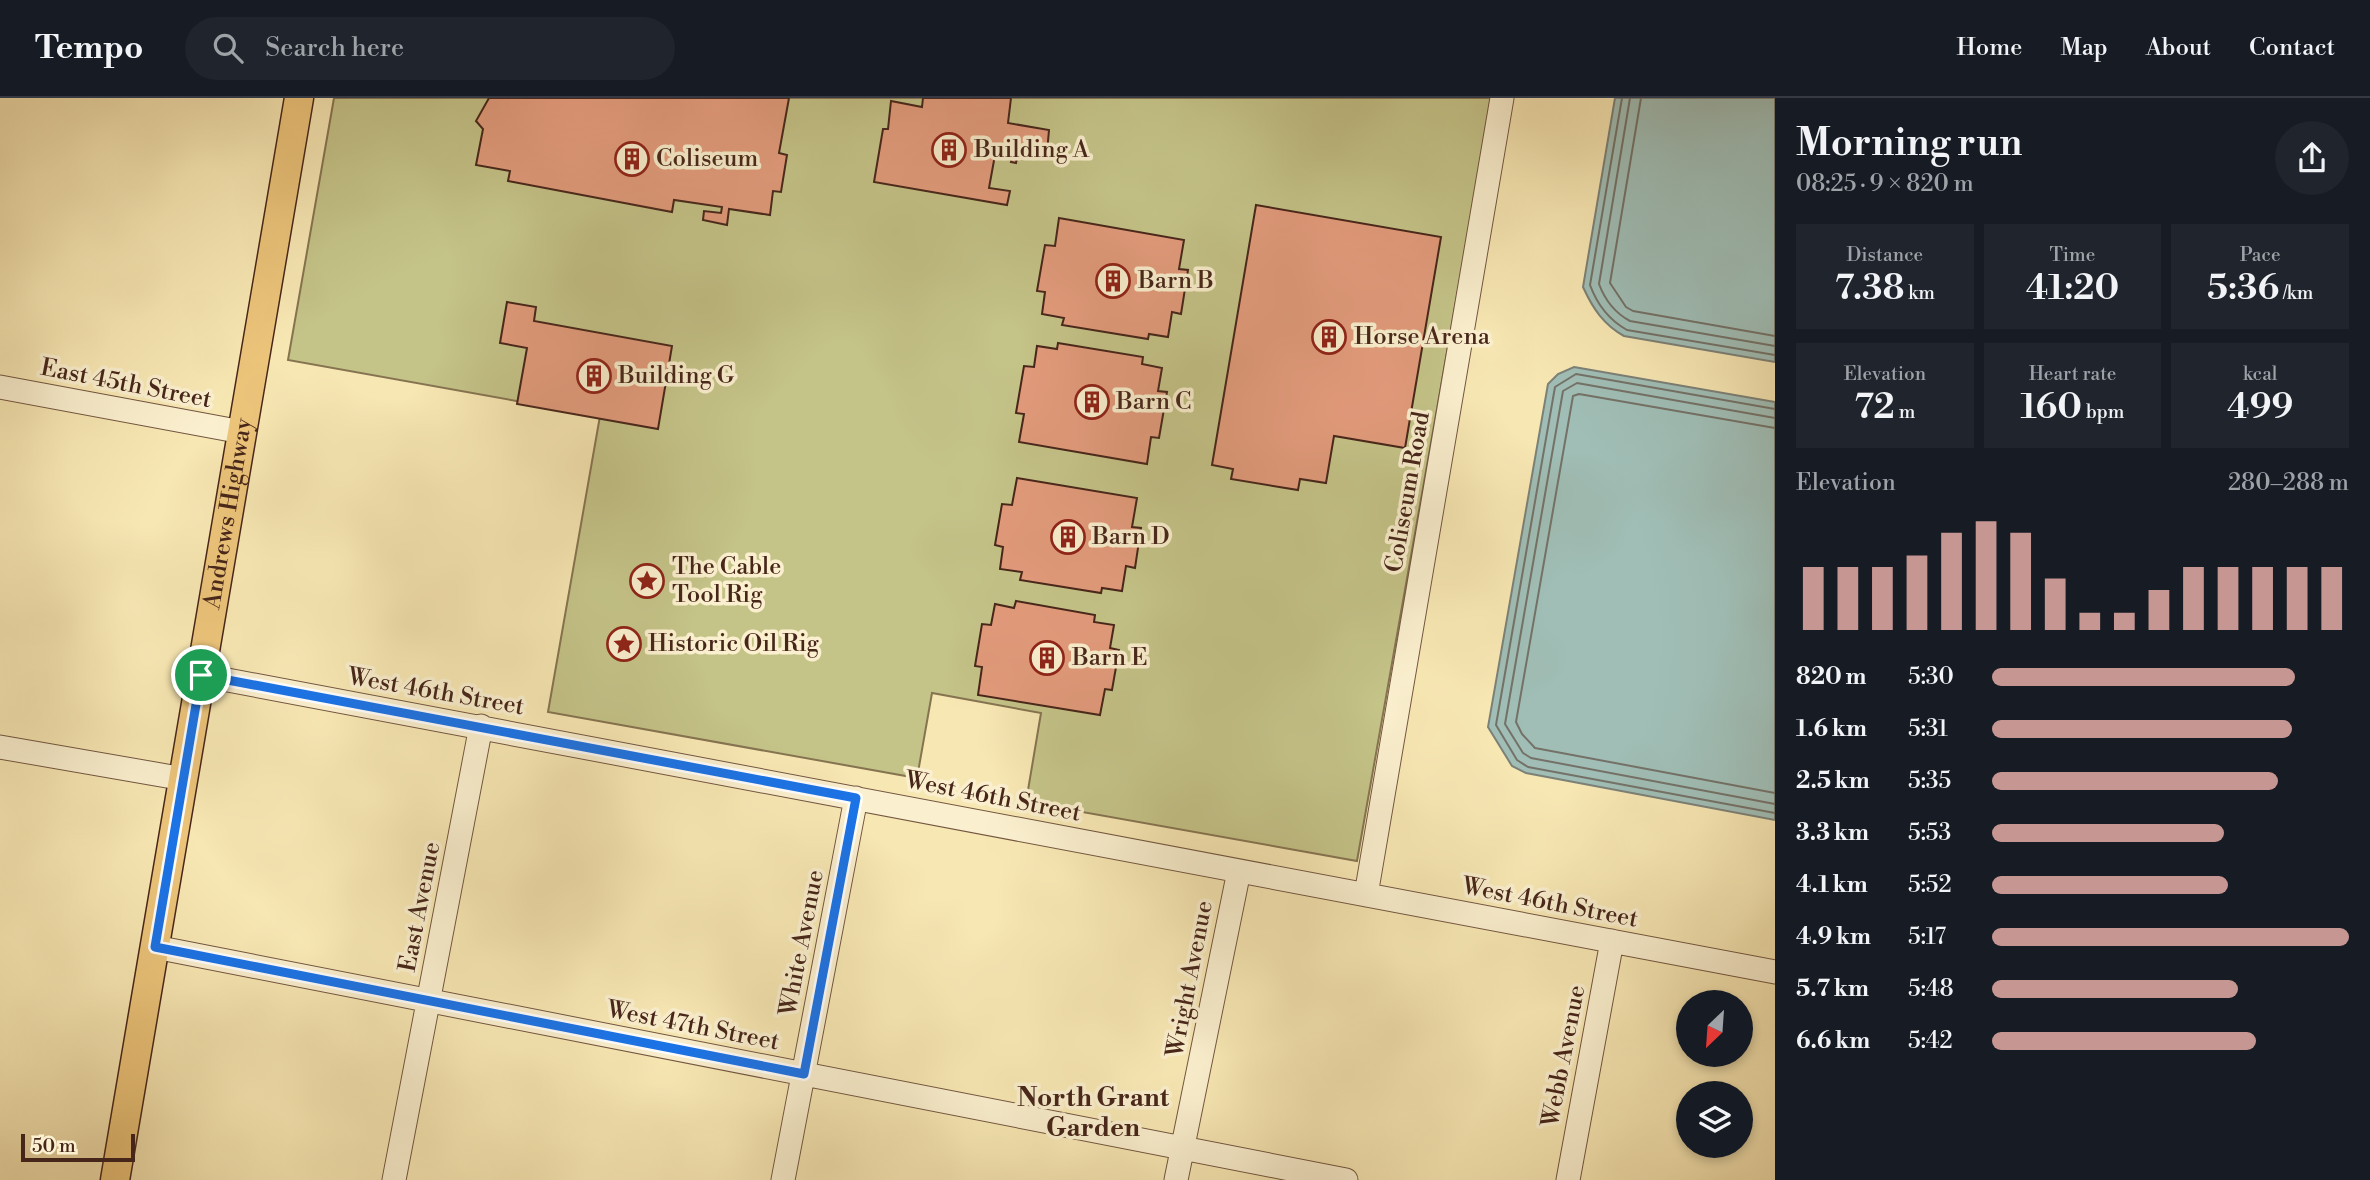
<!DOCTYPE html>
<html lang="en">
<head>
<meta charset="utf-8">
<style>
	:root { --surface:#171b24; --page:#20242c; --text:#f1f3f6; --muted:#9ea1a6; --line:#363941; --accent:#c59692 }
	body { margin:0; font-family:"Libre Bodoni",serif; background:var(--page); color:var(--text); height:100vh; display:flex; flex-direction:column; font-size:26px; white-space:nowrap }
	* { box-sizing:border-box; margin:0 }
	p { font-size:23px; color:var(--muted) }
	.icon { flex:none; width:38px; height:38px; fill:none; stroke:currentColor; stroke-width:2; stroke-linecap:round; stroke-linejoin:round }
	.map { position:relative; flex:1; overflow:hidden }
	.panel { display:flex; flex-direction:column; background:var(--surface); width:595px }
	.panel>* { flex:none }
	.needle { width:46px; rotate:205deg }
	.fabs { position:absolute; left:1676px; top:892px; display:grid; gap:14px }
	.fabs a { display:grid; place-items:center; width:77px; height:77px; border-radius:50%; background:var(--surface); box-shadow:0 4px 10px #0003; font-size:35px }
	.scale { position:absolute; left:21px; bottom:18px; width:114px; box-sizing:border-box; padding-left:7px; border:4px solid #47261a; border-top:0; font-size:19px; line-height:24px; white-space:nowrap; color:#47261a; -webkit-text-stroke:5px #faefce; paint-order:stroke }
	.pin { position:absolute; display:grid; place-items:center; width:60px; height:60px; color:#fff; margin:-30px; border:4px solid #fff; border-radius:50%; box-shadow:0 2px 7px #0007 }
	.round { display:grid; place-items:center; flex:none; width:74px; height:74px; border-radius:37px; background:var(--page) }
	.summary { display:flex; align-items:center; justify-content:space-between; height:119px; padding:0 21px }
	h1 { font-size:38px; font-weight:600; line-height:52px }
	.stats { display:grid; grid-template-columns:repeat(3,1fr); gap:10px; height:119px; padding:7px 21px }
	.stats div { display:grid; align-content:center; border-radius:0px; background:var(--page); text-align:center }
	.stats b { font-size:35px; font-weight:600 }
	.stats small { font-size:19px; font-weight:400 }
	.stats p { font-size:19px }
	.chart { height:196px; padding:14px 21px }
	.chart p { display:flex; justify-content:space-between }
	.chart svg { width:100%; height:126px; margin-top:7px; stroke:var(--accent); stroke-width:6 }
	ul { padding:0 21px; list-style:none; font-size:23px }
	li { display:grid; grid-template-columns:112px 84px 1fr; align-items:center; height:52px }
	li i { height:18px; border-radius:9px; background:var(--accent) }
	header { display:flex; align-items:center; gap:42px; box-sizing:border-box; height:98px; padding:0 35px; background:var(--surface); border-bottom:2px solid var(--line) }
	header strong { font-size:33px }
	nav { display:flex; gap:38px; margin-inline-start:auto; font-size:24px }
	.search { width:490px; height:63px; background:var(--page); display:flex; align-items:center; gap:18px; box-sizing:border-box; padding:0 24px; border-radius:38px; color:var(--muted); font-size:26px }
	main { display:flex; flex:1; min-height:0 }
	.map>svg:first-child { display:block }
	.green { fill:#c4c388; stroke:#867451; stroke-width:2 }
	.water { fill:#a0beb6; stroke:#7c8178; stroke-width:2 }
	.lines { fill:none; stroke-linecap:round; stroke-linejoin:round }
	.shore { stroke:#747268; stroke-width:2 }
	.building { fill:#e29b7c; stroke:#47261a; stroke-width:2 }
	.minor-casing { stroke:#735640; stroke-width:25 }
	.major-casing { stroke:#47261a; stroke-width:31 }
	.minor { stroke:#faefce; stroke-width:23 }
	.major { stroke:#ecc47a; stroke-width:28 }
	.route-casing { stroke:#fff; stroke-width:14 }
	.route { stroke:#1a73e8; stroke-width:9 }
	.labels { text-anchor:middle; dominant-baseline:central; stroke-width:7; stroke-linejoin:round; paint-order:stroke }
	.poi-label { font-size:24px; fill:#47261a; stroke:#faefce; text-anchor:start }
	.street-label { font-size:24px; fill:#47261a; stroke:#faefce }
	.neighbourhood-label { font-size:26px; font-weight:bold; fill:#47261a; stroke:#faefce }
</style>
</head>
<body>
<header>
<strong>Tempo</strong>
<div class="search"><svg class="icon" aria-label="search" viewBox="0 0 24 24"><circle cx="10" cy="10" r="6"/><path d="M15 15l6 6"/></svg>Search here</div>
<nav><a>Home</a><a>Map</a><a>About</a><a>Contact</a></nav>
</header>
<main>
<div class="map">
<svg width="1775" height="1082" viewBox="0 0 1775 1082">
	<rect width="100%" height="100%" fill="#f7e7b3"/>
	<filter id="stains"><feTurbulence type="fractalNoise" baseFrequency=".00286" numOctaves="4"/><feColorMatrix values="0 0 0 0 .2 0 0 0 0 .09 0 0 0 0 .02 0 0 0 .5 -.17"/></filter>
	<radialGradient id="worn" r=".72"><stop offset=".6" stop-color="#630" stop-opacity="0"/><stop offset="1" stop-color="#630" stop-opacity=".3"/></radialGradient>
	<path class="green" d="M 334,0 L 1492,0 L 1357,763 L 1026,704 L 1041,615 L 932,595 L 917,680 L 548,614 L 600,318 L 288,262 Z"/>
	<path class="water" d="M 1615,0 L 1775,0 L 1775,264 L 1624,238 C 1604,227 1593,211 1583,189 Z
		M 1574,269 L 1775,304 L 1775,722 L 1526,675 L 1512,668 L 1488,629 L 1548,286 L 1558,276 Z"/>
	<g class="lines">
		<path class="shore" d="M 1622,0 L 1590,187 C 1597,206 1609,222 1627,232 L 1775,257
			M 1630,0 L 1599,186 C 1605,202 1615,215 1630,223 L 1775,248
			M 1641,0 L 1610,185 L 1626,209 L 1633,213 L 1775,238
			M 1775,311 L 1576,276 L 1555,289 L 1496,627 L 1517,662 L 1528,669 L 1775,715
			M 1775,320 L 1577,285 L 1563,293 L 1505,626 L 1523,655 L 1531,660 L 1775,706
			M 1775,330 L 1579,296 L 1573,298 L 1516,624 L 1522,636 L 1535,650 L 1775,695"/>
	</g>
	<path class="building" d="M 489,0 L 789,0 L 779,55 L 787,57 L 781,94 L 773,93 L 770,117 L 729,111 L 727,127 L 703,122 L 704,113 L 721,115 L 722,109 L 674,102 L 672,114 L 508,83 L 510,73 L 476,67 L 483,31 L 476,23 Z
		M 923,0 L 1011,0 L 1008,25 L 1049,32 L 1047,54 L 1019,50 L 1016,65 L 1011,64 L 1012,60 L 995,57 L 989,90 L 1010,93 L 1007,107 L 874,84 L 883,31 L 888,31 L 891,3 L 922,9 Z
		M 1256,107 L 1441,139 L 1405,350 L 1334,338 L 1326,385 L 1300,381 L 1298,392 L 1231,381 L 1233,371 L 1212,367 Z
		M 1059,120 L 1184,142 L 1179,171 L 1188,172 L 1181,216 L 1172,214 L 1168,239 L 1149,236 L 1148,241 L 1062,227 L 1064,220 L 1042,216 L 1045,194 L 1037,193 L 1045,147 L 1055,148 Z
		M 507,204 L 536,209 L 534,223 L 672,248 L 658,331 L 517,306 L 527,250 L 500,245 Z
		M 1058,245 L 1143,259 L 1142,266 L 1162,270 L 1158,293 L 1167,294 L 1159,340 L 1151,339 L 1147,366 L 1019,344 L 1024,316 L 1016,315 L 1024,268 L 1034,269 L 1037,248 L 1057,251 Z
		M 1017,380 L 1137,400 L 1132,429 L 1141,430 L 1135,470 L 1126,468 L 1122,493 L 1102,490 L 1101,495 L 1020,482 L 1022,474 L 1000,471 L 1003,449 L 995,447 L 1002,406 L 1012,407 Z
		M 1016,503 L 1095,517 L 1094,524 L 1114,527 L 1110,550 L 1119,552 L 1112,592 L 1105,591 L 1100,617 L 978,597 L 982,569 L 975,568 L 982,526 L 991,527 L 995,506 L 1014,510 Z"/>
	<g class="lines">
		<g class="minor-casing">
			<path id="minor" d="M 0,289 L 242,334
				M 201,577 L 1775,874
				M 0,649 L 184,681
				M 1366,797 L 1502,0
				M 155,849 L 1346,1082
				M 394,1082 L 481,628
				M 783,1082 L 856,700
				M 1176,1082 L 1239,773
				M 1568,1082 L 1612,843"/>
		</g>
		<g class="major-casing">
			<g id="major">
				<path id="s1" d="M 115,1082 L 299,0"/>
			</g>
		</g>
		<use href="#minor" class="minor"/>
		<use href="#major" class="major"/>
	</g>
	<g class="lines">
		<g class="route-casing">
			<path id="route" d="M 201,577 L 856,700 L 804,976 L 155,849 Z"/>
		</g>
		<use href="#route" class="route"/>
	</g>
	<defs>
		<g id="building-ring" transform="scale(1.75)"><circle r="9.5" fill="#faefce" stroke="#8f2418" stroke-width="1.5"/><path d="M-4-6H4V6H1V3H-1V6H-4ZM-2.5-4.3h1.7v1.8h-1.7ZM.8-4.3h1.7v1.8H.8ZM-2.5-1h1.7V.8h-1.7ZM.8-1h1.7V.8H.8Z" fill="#8f2418"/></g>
		<g id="sight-ring" transform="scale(1.75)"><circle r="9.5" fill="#faefce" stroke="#8f2418" stroke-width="1.5"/><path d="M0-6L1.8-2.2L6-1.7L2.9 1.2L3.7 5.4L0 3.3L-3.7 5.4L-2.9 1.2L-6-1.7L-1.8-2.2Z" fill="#8f2418"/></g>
	</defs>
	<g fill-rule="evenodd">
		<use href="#building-ring" x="949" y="52"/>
		<use href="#building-ring" x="632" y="61"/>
		<use href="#building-ring" x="1113" y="183"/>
		<use href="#building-ring" x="1329" y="239"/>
		<use href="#building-ring" x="594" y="278"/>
		<use href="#building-ring" x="1092" y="304"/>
		<use href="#building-ring" x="1068" y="439"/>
		<use href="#sight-ring" x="647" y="483"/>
		<use href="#sight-ring" x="624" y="546"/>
		<use href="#building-ring" x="1047" y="560"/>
	</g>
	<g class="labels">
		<g class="poi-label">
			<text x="974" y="52">Building A</text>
			<text x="656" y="61">Coliseum</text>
			<text x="1138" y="183">Barn B</text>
			<text x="1354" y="239">Horse Arena</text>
			<text x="618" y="278">Building G</text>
			<text x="1116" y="304">Barn C</text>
			<text x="1092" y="439">Barn D</text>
			<text x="672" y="469">The Cable<tspan x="672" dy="28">Tool Rig</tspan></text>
			<text x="648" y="546">Historic Oil Rig</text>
			<text x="1072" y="560">Barn E</text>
		</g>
		<g class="street-label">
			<text transform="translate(126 286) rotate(11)">East 45th Street</text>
			<text transform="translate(1408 394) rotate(-80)">Coliseum Road</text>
			<text stroke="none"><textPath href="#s1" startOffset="676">Andrews Highway</textPath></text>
			<text transform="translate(436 594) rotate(10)">West 46th Street</text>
			<text transform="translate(993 699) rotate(11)">West 46th Street</text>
			<text transform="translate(1550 805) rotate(11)">West 46th Street</text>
			<text transform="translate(420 809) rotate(-79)">East Avenue</text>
			<text transform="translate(802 845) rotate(-79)">White Avenue</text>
			<text transform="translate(1190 881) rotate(-79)">Wright Avenue</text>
			<text transform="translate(693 928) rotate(11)">West 47th Street</text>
			<text transform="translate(1564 958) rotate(-79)">Webb Avenue</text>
		</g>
		<g class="neighbourhood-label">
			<text x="1093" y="1000">North Grant<tspan x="1093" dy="30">Garden</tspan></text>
		</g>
	</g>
	<rect width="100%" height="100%" filter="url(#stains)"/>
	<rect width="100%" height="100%" fill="url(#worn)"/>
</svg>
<div class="fabs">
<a><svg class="needle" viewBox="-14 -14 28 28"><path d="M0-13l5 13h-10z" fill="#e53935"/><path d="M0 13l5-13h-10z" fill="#9ea1a6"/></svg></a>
<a><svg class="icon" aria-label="layers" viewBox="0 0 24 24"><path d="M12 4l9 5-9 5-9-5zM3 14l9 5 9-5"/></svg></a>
</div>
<div class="scale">50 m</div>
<div class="pin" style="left:201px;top:577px;background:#1e9e55"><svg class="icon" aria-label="arrive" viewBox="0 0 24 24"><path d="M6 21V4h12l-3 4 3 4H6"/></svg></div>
</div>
<section class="panel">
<div class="summary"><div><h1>Morning run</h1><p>08:25 · 9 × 820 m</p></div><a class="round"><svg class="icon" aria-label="share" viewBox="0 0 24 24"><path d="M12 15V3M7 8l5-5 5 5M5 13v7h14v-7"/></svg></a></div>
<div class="stats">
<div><p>Distance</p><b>7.38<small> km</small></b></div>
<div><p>Time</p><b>41:20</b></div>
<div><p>Pace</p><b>5:36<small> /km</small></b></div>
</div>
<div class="stats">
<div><p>Elevation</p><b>72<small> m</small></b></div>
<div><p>Heart rate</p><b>160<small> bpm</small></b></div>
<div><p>kcal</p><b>499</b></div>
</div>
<div class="chart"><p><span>Elevation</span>280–288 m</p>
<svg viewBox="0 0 160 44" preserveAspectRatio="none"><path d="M5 44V22M15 44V22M25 44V22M35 44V18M45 44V10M55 44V6M65 44V10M75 44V26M85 44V38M95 44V38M105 44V30M115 44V22M125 44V22M135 44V22M145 44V22M155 44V22"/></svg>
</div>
<ul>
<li><b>820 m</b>5:30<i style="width:85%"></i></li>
<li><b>1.6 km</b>5:31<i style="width:84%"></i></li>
<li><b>2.5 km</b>5:35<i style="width:80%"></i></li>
<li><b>3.3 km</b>5:53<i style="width:65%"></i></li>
<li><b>4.1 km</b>5:52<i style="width:66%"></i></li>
<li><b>4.9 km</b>5:17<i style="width:100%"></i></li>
<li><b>5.7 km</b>5:48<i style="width:69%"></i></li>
<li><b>6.6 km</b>5:42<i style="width:74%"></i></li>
</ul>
</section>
</main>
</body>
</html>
